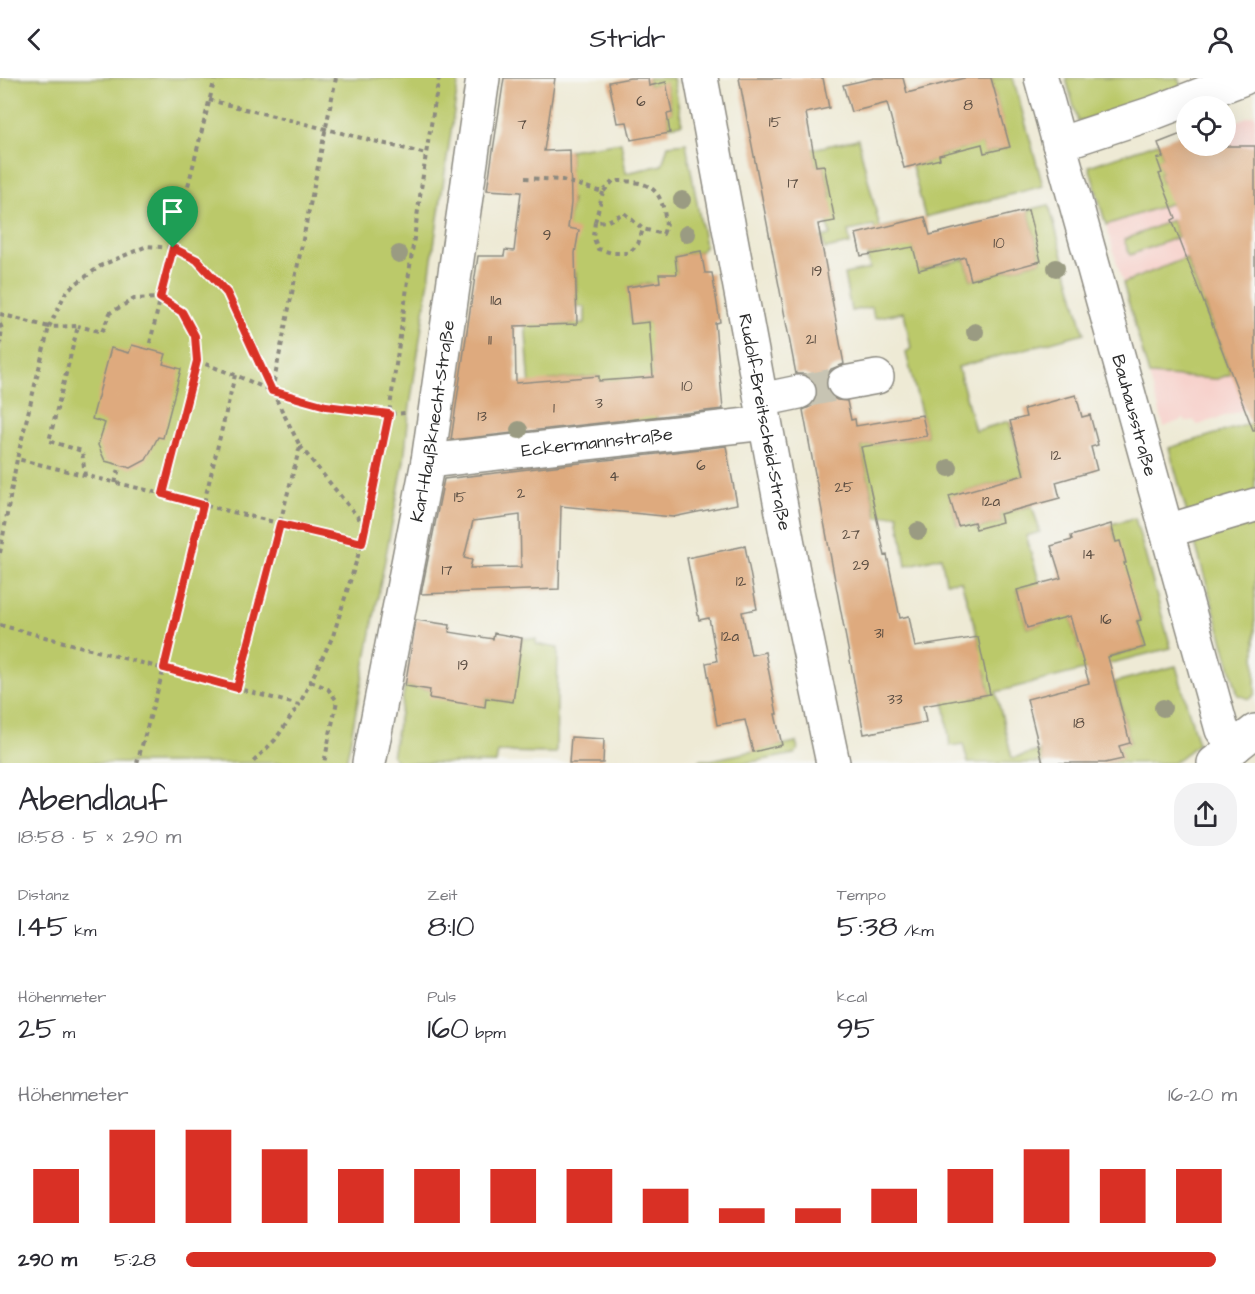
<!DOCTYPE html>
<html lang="de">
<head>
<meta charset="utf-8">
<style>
	:root { --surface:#fff; --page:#f2f2f3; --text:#2b2b33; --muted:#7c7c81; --accent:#d93025 }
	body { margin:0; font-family:"Architects Daughter",sans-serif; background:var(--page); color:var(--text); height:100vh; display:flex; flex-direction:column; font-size:22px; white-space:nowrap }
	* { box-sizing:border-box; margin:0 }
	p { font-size:20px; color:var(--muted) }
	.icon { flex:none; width:33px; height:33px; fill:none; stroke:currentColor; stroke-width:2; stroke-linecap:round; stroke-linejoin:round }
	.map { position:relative; height:685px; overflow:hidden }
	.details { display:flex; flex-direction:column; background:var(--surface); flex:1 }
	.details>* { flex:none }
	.fabs { position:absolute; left:1176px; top:18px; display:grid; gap:12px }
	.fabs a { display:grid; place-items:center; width:60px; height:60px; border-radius:50%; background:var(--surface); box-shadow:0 6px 24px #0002; font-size:30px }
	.pin { position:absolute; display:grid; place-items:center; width:51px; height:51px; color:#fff; margin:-62px -26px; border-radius:50% 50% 50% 0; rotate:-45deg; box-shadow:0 0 6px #0007 }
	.pin .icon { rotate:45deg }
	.round { display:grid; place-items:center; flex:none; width:63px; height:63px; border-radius:24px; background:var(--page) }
	.head { display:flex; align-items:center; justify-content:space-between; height:102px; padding:0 18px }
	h1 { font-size:33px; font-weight:600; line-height:45px }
	.stats { display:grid; grid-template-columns:repeat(3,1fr); gap:9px; height:102px; padding:6px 18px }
	.stats div { display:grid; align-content:center }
	.stats b { font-size:30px; font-weight:600 }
	.stats small { font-size:16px; font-weight:400 }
	.stats p { font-size:16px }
	.chart { height:168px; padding:12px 18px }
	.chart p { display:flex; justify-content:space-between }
	.chart svg { width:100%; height:108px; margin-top:6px; stroke:var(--accent); stroke-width:6 }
	ul { padding:0 18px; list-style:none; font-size:20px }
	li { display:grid; grid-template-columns:96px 72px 1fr; align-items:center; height:45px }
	li i { height:15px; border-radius:8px; background:var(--accent) }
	header { display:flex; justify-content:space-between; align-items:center; height:78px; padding:0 18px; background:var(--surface); font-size:27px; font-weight:600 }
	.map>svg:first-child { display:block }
	.built { fill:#f7d0ca }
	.green { fill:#bbc96b; stroke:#737a4b; stroke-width:1.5; fill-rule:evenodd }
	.building { fill:#deaa7e; fill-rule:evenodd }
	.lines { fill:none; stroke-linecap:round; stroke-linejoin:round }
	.minor-tunnel { stroke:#c7c4b3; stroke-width:33; stroke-dasharray:33 16; stroke-linecap:butt }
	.minor-casing { stroke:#8c8a80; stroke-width:36 }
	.path { stroke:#8c8a80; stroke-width:4; stroke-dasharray:4.5 4.5; stroke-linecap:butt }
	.minor { stroke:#fff; stroke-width:33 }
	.tree { fill:#9a9b82 }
	.route-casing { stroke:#fff; stroke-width:12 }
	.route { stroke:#d93025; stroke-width:8 }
	.labels { text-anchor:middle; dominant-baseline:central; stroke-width:4.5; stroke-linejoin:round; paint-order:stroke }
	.number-label { font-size:15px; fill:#584b40 }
	.street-label { font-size:18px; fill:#2b2b2b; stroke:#f6f6f2 }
</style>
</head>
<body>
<header><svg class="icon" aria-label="back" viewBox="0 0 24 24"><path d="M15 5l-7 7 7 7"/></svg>Stridr<svg class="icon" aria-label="person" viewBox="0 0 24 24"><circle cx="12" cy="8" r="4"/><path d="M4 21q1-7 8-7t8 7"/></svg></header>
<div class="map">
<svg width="1255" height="685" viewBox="0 0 1255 685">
	<rect width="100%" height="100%" fill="#f6f6f2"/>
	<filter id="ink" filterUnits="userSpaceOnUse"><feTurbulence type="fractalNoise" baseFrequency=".0167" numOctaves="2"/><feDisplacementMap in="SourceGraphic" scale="12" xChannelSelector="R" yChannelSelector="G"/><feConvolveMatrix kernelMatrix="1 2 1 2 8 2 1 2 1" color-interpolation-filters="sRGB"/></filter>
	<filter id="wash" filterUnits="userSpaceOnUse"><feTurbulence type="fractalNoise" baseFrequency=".008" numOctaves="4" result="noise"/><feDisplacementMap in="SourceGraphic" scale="24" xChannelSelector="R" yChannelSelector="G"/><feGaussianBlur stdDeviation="1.35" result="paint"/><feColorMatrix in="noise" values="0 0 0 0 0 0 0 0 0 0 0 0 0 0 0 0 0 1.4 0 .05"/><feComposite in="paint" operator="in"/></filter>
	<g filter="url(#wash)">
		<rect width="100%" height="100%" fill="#eeead5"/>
		<path class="built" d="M 1255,36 L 1255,328 L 1198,347 L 1193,342 L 1187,344 L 1184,341 L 1164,349 L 1106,147 L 1217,109 L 1202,68 L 1226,68 L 1226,47 Z"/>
		<path class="green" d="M 0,0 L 459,0 L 409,335 L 404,383 L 346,685 L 0,685 Z
			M 648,0 L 673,0 L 682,46 L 669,48 L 667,36 L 672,35 L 666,5 L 649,8 Z
			M 991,0 L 1013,0 L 1043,108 L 925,139 L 912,88 L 940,81 L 939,77 L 982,65 L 985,75 L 1009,69 Z
			M 1066,0 L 1178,0 L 1182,10 L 1078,44 Z
			M 858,61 L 880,150 L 906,144 L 920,192 L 965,181 L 971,202 L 1041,183 L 1028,132 L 1049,127 L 1084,255 L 958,289 L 975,353 L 1009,343 L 1024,397 L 950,418 L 957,447 L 974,444 L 976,451 L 1002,444 L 1000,436 L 1032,428 L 1040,454 L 1026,458 L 1042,513 L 1033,508 L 1017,512 L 1027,550 L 1044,545 L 1085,514 L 1071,541 L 1079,571 L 1103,581 L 1145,569 L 1137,543 L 1141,542 L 1121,486 L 1125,485 L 1116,464 L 1111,446 L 1135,440 L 1171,570 L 996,614 L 1012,680 L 1040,673 L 1043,685 L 968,685 L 963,666 L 950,668 L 943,615 L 980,570 L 978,559 L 961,503 L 946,504 L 941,479 L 906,488 L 898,436 L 877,439 L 861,369 L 927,358 L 906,275 L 911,270 L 904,234 L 874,240 L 872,229 L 851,233 L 844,196 L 870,191 L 867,177 L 880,175 L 874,148 L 848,153 L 850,166 L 825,171 L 822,159 L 830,157 L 823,122 L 831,120 L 824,87 L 816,88 L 812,71 ZM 985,592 L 990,616 L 973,620 L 967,597 Z
			M 621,64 L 626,95 L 662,87 L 668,67 L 686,65 L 705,168 L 701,173 L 675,178 L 677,196 L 660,210 L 650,205 L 628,209 L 631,245 L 675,243 L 652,280 L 657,343 L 624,346 L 620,302 L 599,303 L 598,298 L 551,302 L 530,310 L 525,242 L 556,231 L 557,247 L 585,245 L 585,229 L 577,229 L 576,195 L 560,195 L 572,121 L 525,114 L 570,92 L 570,72 Z
			M 1158,65 L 1163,79 L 1158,81 L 1162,95 L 1159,96 L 1162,105 L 1167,103 L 1175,124 L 1106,147 L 1089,88 Z
			M 1172,142 L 1178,159 L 1130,177 L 1124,162 Z
			M 1186,180 L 1231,296 L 1217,301 L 1149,297 L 1123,205 Z
			M 1255,344 L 1255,420 L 1188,439 L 1169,370 Z
			M 1255,436 L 1255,616 L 1249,621 L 1238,617 L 1192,454 Z
			M 522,560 L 536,561 L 536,566 L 558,570 L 556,675 L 498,674 L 496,685 L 399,685 L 392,678 L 405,608 L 430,612 L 485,628 L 486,620 L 512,624 Z
			M 1176,588 L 1198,666 L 1173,685 L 1105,685 L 1122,681 L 1119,668 L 1130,665 L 1115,604 Z
			M 796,664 L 798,671 L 795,676 L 746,685 L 699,685 L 699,682 L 711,682 Z"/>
		<g id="blocks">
			<path class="building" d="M 504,0 L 555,0 L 544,73 L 570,72 L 571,125 L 568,150 L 579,152 L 575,175 L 577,246 L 515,248 L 516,305 L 599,298 L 599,303 L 653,299 L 649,244 L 631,246 L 627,209 L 660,204 L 659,196 L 677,196 L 675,178 L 701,173 L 705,195 L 712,195 L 720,244 L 715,245 L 723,331 L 451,362 L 478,178 L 504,178 L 505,172 L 514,173 L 521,114 L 487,112 Z
				M 630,0 L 648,0 L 649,8 L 666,4 L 672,35 L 667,36 L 670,55 L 631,62 L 627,44 L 617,45 L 609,4 Z
				M 739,0 L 823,0 L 829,30 L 806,35 L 816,88 L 824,87 L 835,143 L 818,146 L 844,286 L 831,291 L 826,299 L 826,309 L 830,318 L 837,322 L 847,323 L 851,342 L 855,341 L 856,348 L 922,337 L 927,358 L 861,369 L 885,478 L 887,477 L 900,540 L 909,538 L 915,569 L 978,559 L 990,616 L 923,628 L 926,644 L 864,656 L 803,332 L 812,328 L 817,320 L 817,311 L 813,301 L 805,296 L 796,296 Z
				M 874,0 L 903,0 L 907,15 L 964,0 L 991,0 L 1010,69 L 984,75 L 982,66 L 939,77 L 940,81 L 904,90 L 887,25 L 851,34 L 843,7 Z
				M 1186,54 L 1186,68 L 1255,68 L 1255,352 L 1253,352 L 1172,142 L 1176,140 L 1159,96 L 1162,95 L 1157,81 L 1163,79 L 1158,65 Z
				M 1028,132 L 1041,183 L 971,202 L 965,179 L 919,192 L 913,169 L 861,178 L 856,156 L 925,139 L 930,157 Z
				M 132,267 L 166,276 L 163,286 L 181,291 L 163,360 L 158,359 L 146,382 L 131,390 L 105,383 L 98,367 L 105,345 L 92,341 L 111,270 L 129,275 Z
				M 1076,317 L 1082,339 L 1090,337 L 1098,367 L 1091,369 L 1097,392 L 1056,404 L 1060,420 L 1000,436 L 1002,444 L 976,451 L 974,444 L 958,448 L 949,418 L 1024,397 L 1010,343 L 1026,339 L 1024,331 Z
				M 726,368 L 737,426 L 673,439 L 561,428 L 559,511 L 421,516 L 444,401 ZM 520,437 L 521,489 L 470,490 L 472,482 L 464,480 L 473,443 Z
				M 1111,446 L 1116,464 L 1120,463 L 1126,485 L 1124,485 L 1141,542 L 1137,543 L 1145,569 L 1108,579 L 1130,665 L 1119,668 L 1123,681 L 1105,685 L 1043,685 L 1027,621 L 1089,605 L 1070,538 L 1027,550 L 1017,512 L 1061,500 L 1051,468 L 1072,462 L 1071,458 Z
				M 745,468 L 757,531 L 742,534 L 751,577 L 765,574 L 777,636 L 775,636 L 782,667 L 753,674 L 745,642 L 717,647 L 706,585 L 717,583 L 709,540 L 699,542 L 687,480 Z
				M 416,542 L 450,547 L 449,554 L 493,561 L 494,555 L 522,560 L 513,624 L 486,620 L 485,629 L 429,620 L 430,612 L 405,608 Z
				M 571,659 L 604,661 L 603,685 L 569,685 Z"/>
		</g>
	</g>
	<g filter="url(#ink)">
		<use href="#blocks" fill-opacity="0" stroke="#8c8a80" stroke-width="1.5"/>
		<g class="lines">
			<path class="minor-tunnel" d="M 799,314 L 844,305"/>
			<g class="minor-casing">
				<g id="minor">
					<path id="s1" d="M 701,0 L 796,509 L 833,685"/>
					<path id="s2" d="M 1041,0 L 1222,652 L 1236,668"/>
					<path d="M 1059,66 L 1153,35 L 1244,0"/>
					<path d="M 844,305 L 877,299"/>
					<path d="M 761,322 L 799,314"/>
					<path id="s3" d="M 428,383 L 765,345"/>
					<path d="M 1167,453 L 1255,427"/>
					<path id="s4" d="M 369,685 L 428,383 L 483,0"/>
					<path d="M 1214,685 L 1255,653"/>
				</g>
			</g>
			<path class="path" d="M 336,0 L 272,313 C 314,325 361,339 405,335
				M 209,22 L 426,76
				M 525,100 L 562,102 L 603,114 L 613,103 C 639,103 658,104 664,133 C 666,144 667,147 663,156 L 643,151 L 624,135 L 608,143 L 595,144 L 603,114
				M 595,144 L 593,158 L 598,171 L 612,175 L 629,175 L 638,166 L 643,151
				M 0,236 L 49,249 L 17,381
				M 0,246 L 2,251 L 0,267
				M 150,265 L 165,200 L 215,0
				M 197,283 L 235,297
				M 300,368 L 365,448
				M 85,398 L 82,373 L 49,363 L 78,248 L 49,249 L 67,212 L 102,187 L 147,168 L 173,170 L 197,182 L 227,215 L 272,312
				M 115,405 L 120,387
				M 163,416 L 203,427 L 362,465 L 333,558 L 299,627
				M 362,465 L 389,336 L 426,76 L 439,0
				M 0,475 L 17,381 L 163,416 L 197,283 L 195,257 L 182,234 L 160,220 L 134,221 L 110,235 L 102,254 L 78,248
				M 0,547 L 299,627 L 275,662 L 252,685
				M 311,603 L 328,611 L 337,623 L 324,685
				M 137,685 L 164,590 L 235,297 L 272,313 L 300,368 L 237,610"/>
			<use href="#minor" class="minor"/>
		</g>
		<g class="tree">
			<circle cx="682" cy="122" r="9"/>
			<circle cx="687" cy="156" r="9"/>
			<circle cx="399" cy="176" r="9"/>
			<circle cx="1056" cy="190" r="9"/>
			<circle cx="975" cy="254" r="9"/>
			<circle cx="519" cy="352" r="9"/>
			<circle cx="949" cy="390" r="9"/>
			<circle cx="918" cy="453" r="9"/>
			<circle cx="1163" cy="630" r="9"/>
		</g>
	</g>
	<g class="lines" filter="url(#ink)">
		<g class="route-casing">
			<path id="route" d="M 173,170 L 197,182 L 227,215 L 272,313 L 326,328 L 389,336 L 362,465 L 280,446 L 237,610 L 164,590 L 203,427 L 163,416 L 197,283 L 195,258 L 182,234 L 160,220 Z"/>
		</g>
		<use href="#route" class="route"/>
	</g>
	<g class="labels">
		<g class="number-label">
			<text x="641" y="23">6</text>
			<text x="968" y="27">8</text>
			<text x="775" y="44">15</text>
			<text x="522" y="46">7</text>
			<text x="793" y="105">17</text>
			<text x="547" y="157">9</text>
			<text x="999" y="165">10</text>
			<text x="817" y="193">19</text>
			<text x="496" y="222">11a</text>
			<text x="811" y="261">21</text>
			<text x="490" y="262">11</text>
			<text x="687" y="308">10</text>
			<text x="599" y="325">3</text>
			<text x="554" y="330">1</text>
			<text x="482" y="338">13</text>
			<text x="1056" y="377">12</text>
			<text x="701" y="387">6</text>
			<text x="614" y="398">4</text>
			<text x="844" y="409">25</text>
			<text x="521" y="415">2</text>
			<text x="460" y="419">15</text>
			<text x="991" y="423">12a</text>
			<text x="851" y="456">27</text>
			<text x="1089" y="476">14</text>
			<text x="861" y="487">29</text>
			<text x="447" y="492">17</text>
			<text x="741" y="503">12</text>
			<text x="1106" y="541">16</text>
			<text x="879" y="555">31</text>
			<text x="730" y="558">12a</text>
			<text x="463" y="587">19</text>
			<text x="895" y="621">33</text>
			<text x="1079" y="645">18</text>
		</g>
		<g class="street-label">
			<text stroke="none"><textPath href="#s2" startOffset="350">Bauhausstraße</textPath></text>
			<text stroke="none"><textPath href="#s4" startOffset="348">Karl-Haußknecht-Straße</textPath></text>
			<text stroke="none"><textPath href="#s1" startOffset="350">Rudolf-Breitscheid-Straße</textPath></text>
			<text stroke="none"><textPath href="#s3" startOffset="170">Eckermannstraße</textPath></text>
		</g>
	</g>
</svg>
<div class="fabs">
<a><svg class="icon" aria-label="locate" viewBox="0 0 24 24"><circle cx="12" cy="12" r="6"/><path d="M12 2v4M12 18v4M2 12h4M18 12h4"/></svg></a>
</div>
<div class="pin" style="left:173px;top:170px;background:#1e9e55"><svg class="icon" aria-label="arrive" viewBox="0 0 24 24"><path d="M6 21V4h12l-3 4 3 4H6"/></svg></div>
</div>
<section class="details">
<div class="head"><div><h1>Abendlauf</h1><p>18:58 · 5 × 290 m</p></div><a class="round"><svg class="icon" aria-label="share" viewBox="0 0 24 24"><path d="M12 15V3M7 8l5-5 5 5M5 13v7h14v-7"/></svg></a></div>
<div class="stats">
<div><p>Distanz</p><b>1.45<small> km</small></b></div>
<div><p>Zeit</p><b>8:10</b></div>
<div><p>Tempo</p><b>5:38<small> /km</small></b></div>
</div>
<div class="stats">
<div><p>Höhenmeter</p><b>25<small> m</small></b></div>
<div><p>Puls</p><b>160<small> bpm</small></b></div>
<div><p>kcal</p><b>95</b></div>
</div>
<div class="chart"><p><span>Höhenmeter</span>16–20 m</p>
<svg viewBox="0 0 160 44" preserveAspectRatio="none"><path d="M5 44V22M15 44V6M25 44V6M35 44V14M45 44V22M55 44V22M65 44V22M75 44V22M85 44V30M95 44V38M105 44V38M115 44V30M125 44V22M135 44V14M145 44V22M155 44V22"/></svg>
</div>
<ul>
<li><b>290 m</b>5:28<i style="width:98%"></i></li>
</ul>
</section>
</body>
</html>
